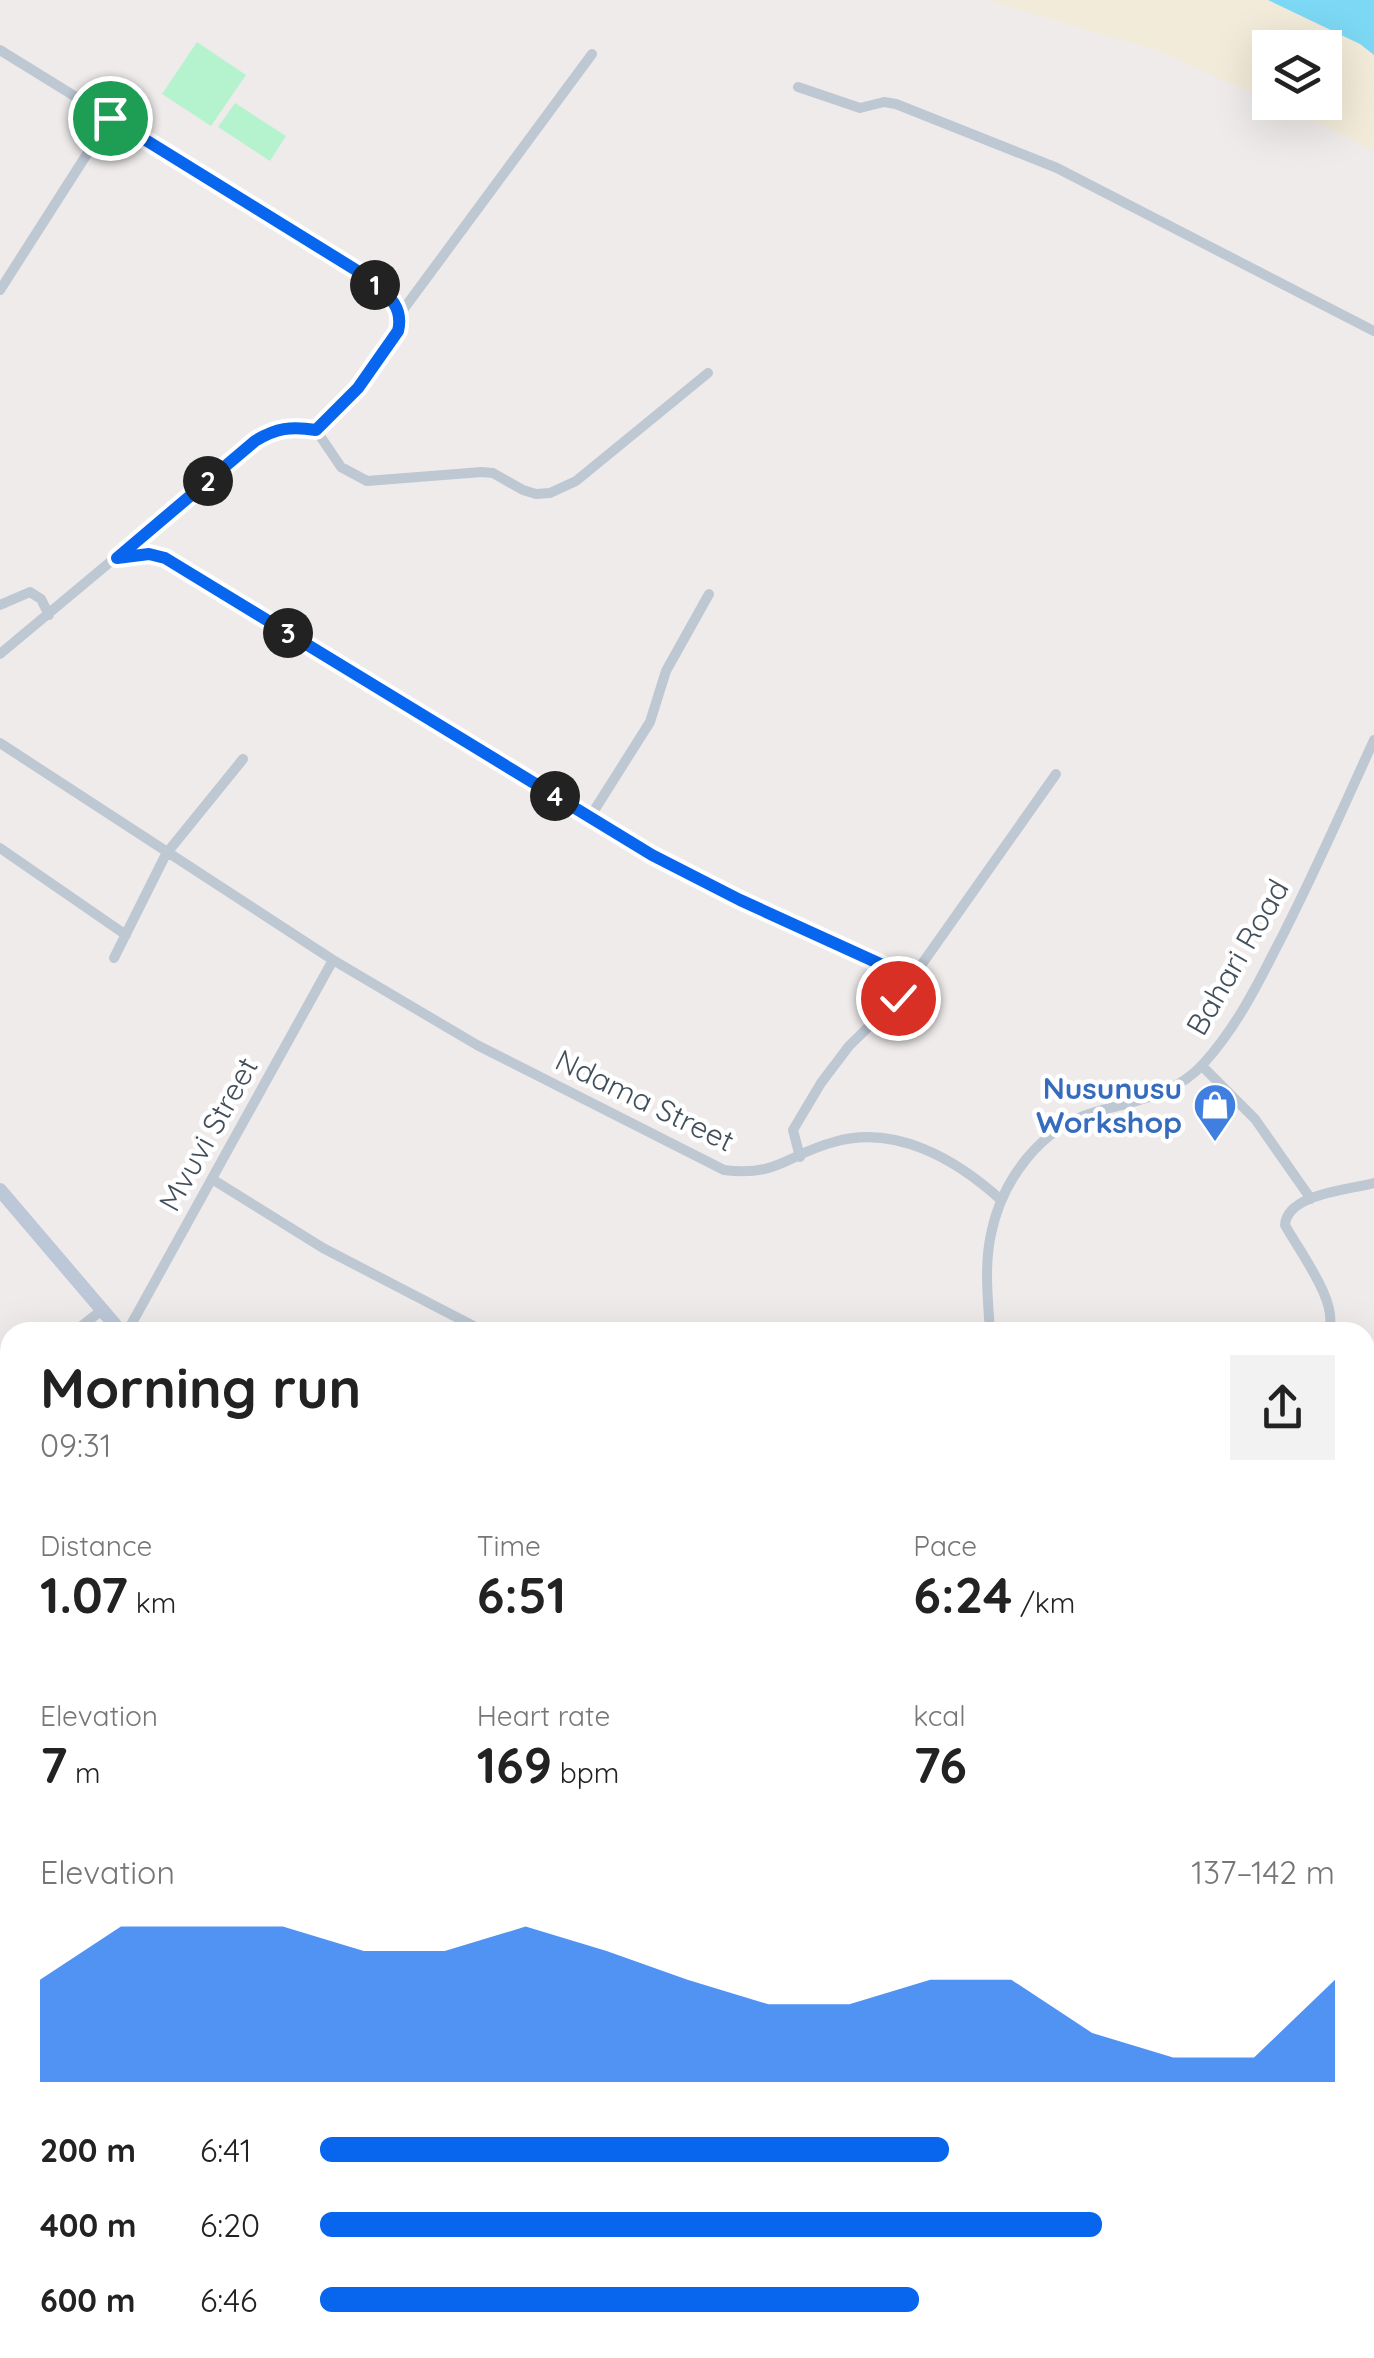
<!DOCTYPE html>
<html lang="en">
<head>
<meta charset="utf-8">
<style>
	:root { --surface:#fff; --page:#f2f2f2; --text:#222; --muted:#767676; --accent:#0766ed }
	body { margin:0; font-family:Quicksand,sans-serif; background:var(--page); color:var(--text); height:100vh; display:flex; flex-direction:column; font-size:38px; white-space:nowrap }
	* { box-sizing:border-box; margin:0 }
	p { font-size:32px; color:var(--muted) }
	.icon { flex:none; width:55px; height:55px; fill:none; stroke:currentColor; stroke-width:2; stroke-linecap:round; stroke-linejoin:round }
	.map { position:relative; flex:1; overflow:hidden }
	.details { position:absolute; left:0px; top:1322px; width:1375px; height:1038px; display:flex; flex-direction:column; background:var(--surface); border-radius:30px 30px 0 0; box-shadow:0 10px 40px #0002 }
	.details>* { flex:none }
	.controls { position:absolute; left:1252px; top:30px; display:grid; gap:20px }
	.controls a { display:grid; place-items:center; width:90px; height:90px; border-radius:0px; background:var(--surface); box-shadow:0 10px 40px #0002; font-size:50px }
	.pin { position:absolute; display:grid; place-items:center; width:85px; height:85px; color:#fff; margin:-42px; border:5px solid #fff; border-radius:50%; box-shadow:0 2px 10px #0007 }
	.km { position:absolute; width:50px; height:50px; margin:-25px; border-radius:50%; background:#222; color:#fff; font-size:28px; line-height:50px; text-align:center }
	.round { display:grid; place-items:center; flex:none; width:105px; height:105px; border-radius:0px; background:var(--page) }
	.head { display:flex; align-items:center; justify-content:space-between; height:170px; padding:0 40px }
	h1 { font-size:55px; font-weight:700; line-height:75px }
	.figures { display:grid; grid-template-columns:repeat(3,1fr); gap:15px; height:170px; padding:10px 40px }
	.figures div { display:grid; align-content:center }
	.figures b { font-size:50px; font-weight:700 }
	.figures small { font-size:28px; font-weight:400 }
	.figures p { font-size:28px }
	.chart { height:280px; padding:20px 40px }
	.chart p { display:flex; justify-content:space-between }
	.chart svg { width:100%; height:180px; margin-top:10px; fill:var(--accent); opacity:.7 }
	ul { padding:0 40px; list-style:none; font-size:32px }
	li { display:grid; grid-template-columns:160px 120px 1fr; align-items:center; height:75px }
	li i { height:25px; border-radius:12px; background:var(--accent) }
	.map>svg:first-child { display:block }
	.education { fill:#e0dcdd }
	.green { fill:#b4f3cd }
	.sand { fill:#f3ebd9; fill-rule:evenodd }
	.water { fill:#7cd8f4 }
	.lines { fill:none; stroke-linecap:round; stroke-linejoin:round }
	.river { stroke:#7cd8f4; stroke-width:20 }
	.street { stroke:#bdc8d3; stroke-width:10 }
	.secondary { stroke:#bcc8d8; stroke-width:14 }
	.route-casing { stroke:#fff; stroke-width:20 }
	.route { stroke:#0766ed; stroke-width:12 }
	.labels { text-anchor:middle; dominant-baseline:central; stroke-width:9; stroke-linejoin:round; paint-order:stroke }
	.street-label { font-size:30px; fill:#424f5b; stroke:#fff }
	.shop-label { font-size:30px; font-weight:bold; fill:#366cbe; stroke:#fff; text-anchor:end }
</style>
</head>
<body>
<div class="map">
<svg width="1374" height="2358" viewBox="0 0 1374 2358">
	<rect width="100%" height="100%" fill="#efebeb"/>
	<path class="education" d="M 1365,2225 L 1374,2239 L 1374,2358 L 946,2358 L 945,2350 L 1365,2350 Z"/>
	<path class="green" d="M 197,42 L 246,75 L 211,126 L 162,94 Z
		M 235,103 L 286,136 L 270,161 L 218,127 Z"/>
	<path class="sand" d="M 986,0 L 1268,0 L 1360,44 L 1374,55 L 1374,152 L 1331,129 L 1159,51 ZM 1270,48 L 1325,48 L 1325,102 L 1270,102 Z"/>
	<path class="water" d="M 1268,0 L 1374,0 L 1374,55 L 1360,44 Z"/>
	<g class="lines">
		<path class="river" d="M 1365,1556 L 1374,1541
			M 934,2350 L 939,2358"/>
		<path class="street" d="M 0,50 L 364,275 L 392,299 L 400,314
			M 798,87 L 860,108 L 884,102 L 896,104 L 1057,168 L 1374,331
			M 0,290 L 110,118
			M 316,430 C 339,406 401,347 400,314 L 592,54
			M 117,558 L 149,554 L 165,558 L 652,855 L 740,900 L 911,978
			M 0,605 L 30,592 L 41,599 L 49,615
			M 0,654 L 255,441 C 276,428 291,426 316,430 L 341,467 L 367,481 L 482,472 L 493,473 L 523,490 L 536,494 L 550,493 L 576,481 L 708,373
			M 0,743 L 333,960 L 477,1045 L 724,1170 C 778,1177 788,1154 834,1142 C 895,1124 956,1159 1001,1200
			M 590,817 L 650,722 L 666,671 L 709,594
			M 0,848 L 126,935
			M 114,958 L 166,854 L 243,759
			M 1202,1066 L 1255,1119 L 1311,1199
			M 800,1157 L 793,1130 L 821,1083 L 849,1046 L 898,998 L 1056,774
			M 212,1179 L 323,1248 L 485,1332
			M 74,1332 L 102,1310
			M 127,1332 L 333,960
			M 990,1332 C 988,1300 984,1266 991,1234 C 1002,1180 1040,1128 1095,1112 C 1134,1101 1175,1096 1204,1063 C 1233,1031 1254,992 1273,954 C 1310,884 1341,812 1374,740
			M 1328,1332 C 1341,1305 1299,1251 1285,1225 C 1287,1194 1348,1190 1374,1183
			M 0,1393 L 10,1384
			M 0,1468 L 10,1459
			M 0,1483 L 10,1493
			M 0,1559 L 10,1549
			M 0,1620 L 10,1631
			M 0,1763 L 10,1773
			M 0,1885 L 10,1897
			M 1365,1887 L 1374,1902
			M 0,2099 L 10,2091
			M 1365,2137 L 1374,2133
			M 0,2233 L 10,2225
			M 135,2350 L 140,2358
			M 689,2350 L 693,2358
			M 111,2358 L 121,2350
			M 307,2358 L 317,2350
			M 822,2358 L 826,2350"/>
		<path class="secondary" d="M 0,1190 L 121,1332
			M 1365,2225 L 1374,2239"/>
	</g>
	<g class="lines">
		<g class="route-casing">
			<path id="route" d="M 110,118 L 364,275 C 382,291 405,303 398,331 L 358,388 L 316,430 C 291,426 276,428 255,441 L 117,558 L 149,554 L 165,558 L 652,855 L 740,900 L 911,978 L 898,998"/>
		</g>
		<use href="#route" class="route"/>
	</g>
	<defs>
		<g id="shop-pin" transform="scale(2.25)"><path d="M0 17L-7.5 6A9.5 9.5 0 1 1 7.5 6Z" fill="#3f7fe0" stroke="#fff"/><path d="M-5-2.5h2.3a2.7 3.5 0 0 1 5.4 0H5L5.5 6h-11ZM-1.5-2.5h3a1.5 2.3 0 0 0-3 0Z" fill="#fff"/></g>
	</defs>
	<g fill-rule="evenodd">
		<use href="#shop-pin" x="1215" y="1105"/>
	</g>
	<g class="labels">
		<g class="street-label">
			<text transform="translate(1237 957) rotate(-60)">Bahari Road</text>
			<text transform="translate(645 1100) rotate(26)">Ndama Street</text>
			<text transform="translate(208 1134) rotate(-61)">Mvuvi Street</text>
		</g>
		<g class="shop-label">
			<text x="1182" y="1088">Nusunusu<tspan x="1182" dy="34">Workshop</tspan></text>
		</g>
	</g>
</svg>
<div class="controls">
<a><svg class="icon" aria-label="layers" viewBox="0 0 24 24"><path d="M12 4l9 5-9 5-9-5zM3 14l9 5 9-5"/></svg></a>
</div>
<div class="pin" style="left:110px;top:118px;background:#1e9e55"><svg class="icon" aria-label="arrive" viewBox="0 0 24 24"><path d="M6 21V4h12l-3 4 3 4H6"/></svg></div>
<div class="pin" style="left:898px;top:998px;background:#d93025"><svg class="icon" aria-label="check" viewBox="0 0 24 24"><path d="M5 12l5 5 9-10"/></svg></div>
<b class="km" style="left:375px;top:285px">1</b>
<b class="km" style="left:208px;top:481px">2</b>
<b class="km" style="left:288px;top:633px">3</b>
<b class="km" style="left:555px;top:796px">4</b>
<section class="details">
<div class="head"><div><h1>Morning run</h1><p>09:31</p></div><a class="round"><svg class="icon" aria-label="share" viewBox="0 0 24 24"><path d="M12 15V3M7 8l5-5 5 5M5 13v7h14v-7"/></svg></a></div>
<div class="figures">
<div><p>Distance</p><b>1.07<small> km</small></b></div>
<div><p>Time</p><b>6:51</b></div>
<div><p>Pace</p><b>6:24<small> /km</small></b></div>
</div>
<div class="figures">
<div><p>Elevation</p><b>7<small> m</small></b></div>
<div><p>Heart rate</p><b>169<small> bpm</small></b></div>
<div><p>kcal</p><b>76</b></div>
</div>
<div class="chart"><p><span>Elevation</span>137–142 m</p>
<svg viewBox="0 0 160 44" preserveAspectRatio="none"><path d="M0 44V19L10 6L20 6L30 6L40 12L50 12L60 6L70 12L80 19L90 25L100 25L110 19L120 19L130 32L140 38L150 38L160 19V44z"/></svg>
</div>
<ul>
<li><b>200 m</b>6:41<i style="width:62%"></i></li>
<li><b>400 m</b>6:20<i style="width:77%"></i></li>
<li><b>600 m</b>6:46<i style="width:59%"></i></li>
</ul>
</section>
</div>
</body>
</html>
